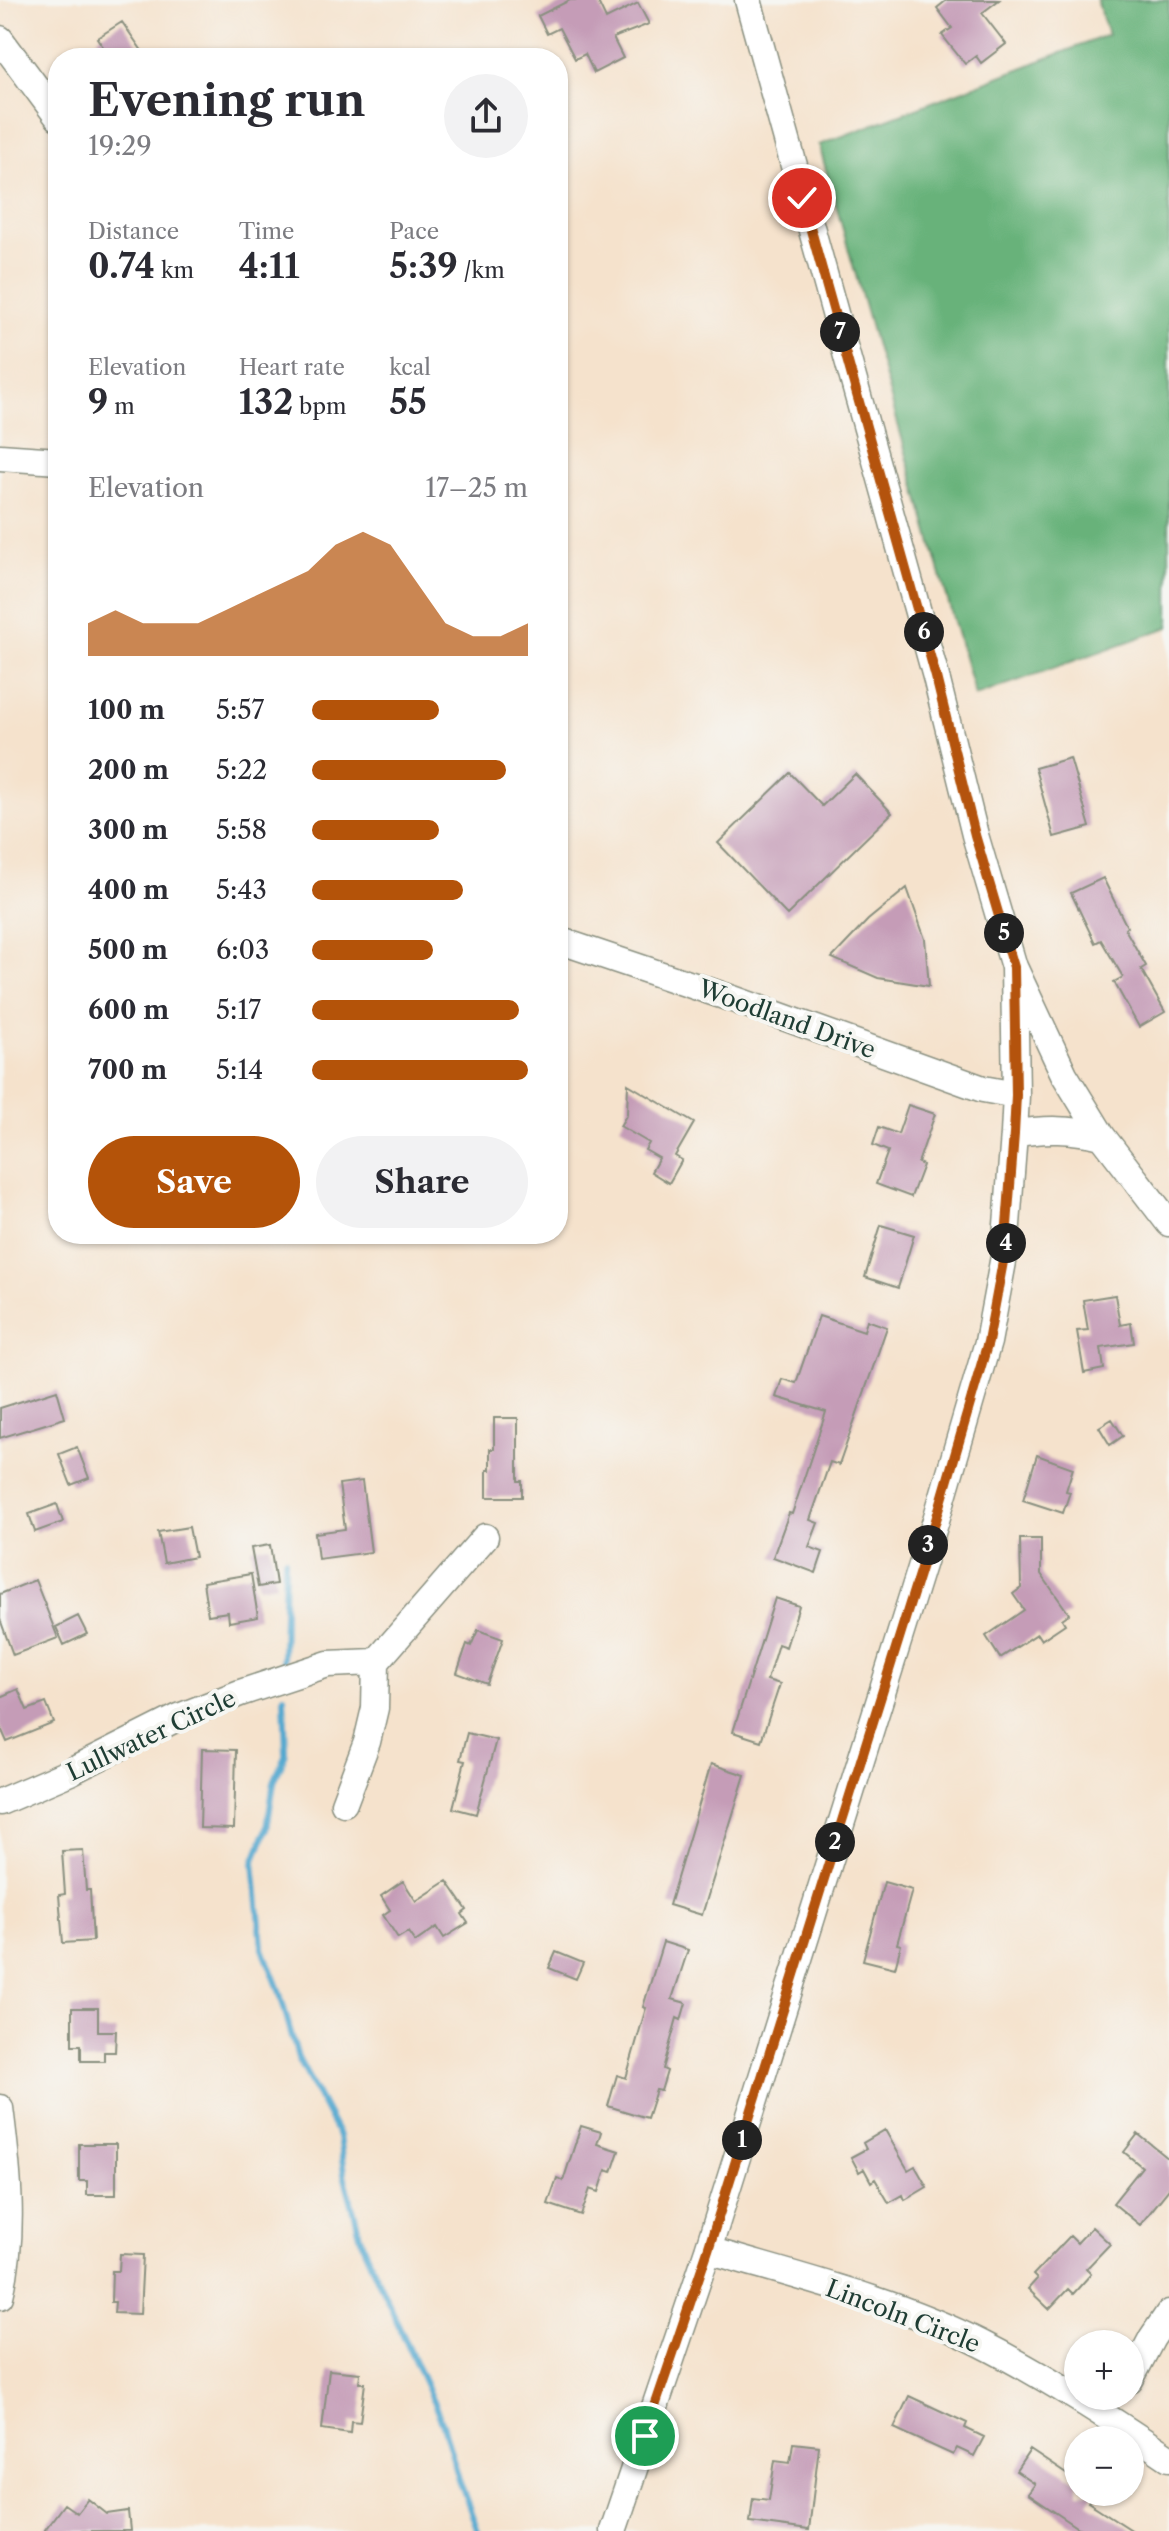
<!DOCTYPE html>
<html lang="en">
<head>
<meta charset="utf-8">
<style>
	:root { --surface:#fff; --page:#f2f2f3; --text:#2b2b33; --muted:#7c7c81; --accent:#b45309 }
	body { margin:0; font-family:"Libre Caslon Text",serif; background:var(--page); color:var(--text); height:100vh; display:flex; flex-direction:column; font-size:30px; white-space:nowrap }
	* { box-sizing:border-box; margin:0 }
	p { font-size:26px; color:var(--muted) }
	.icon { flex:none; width:44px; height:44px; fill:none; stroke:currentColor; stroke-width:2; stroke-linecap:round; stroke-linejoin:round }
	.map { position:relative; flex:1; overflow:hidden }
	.drawer { position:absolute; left:48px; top:48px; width:520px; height:1196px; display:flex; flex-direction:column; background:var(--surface); border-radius:32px; box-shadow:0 2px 6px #0004 }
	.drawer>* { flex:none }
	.tools { position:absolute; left:1064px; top:2330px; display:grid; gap:16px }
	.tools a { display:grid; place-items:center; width:80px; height:80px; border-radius:50%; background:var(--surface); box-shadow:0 2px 6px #0004; font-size:40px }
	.pin { position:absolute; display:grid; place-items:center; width:68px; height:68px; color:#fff; margin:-34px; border:4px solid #fff; border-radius:50%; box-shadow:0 2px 8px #0007 }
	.km { position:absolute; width:40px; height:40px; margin:-20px; border-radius:50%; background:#222; color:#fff; font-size:22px; line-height:40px; text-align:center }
	.round { display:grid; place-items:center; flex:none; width:84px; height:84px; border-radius:42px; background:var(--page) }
	.summary { display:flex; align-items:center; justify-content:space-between; height:136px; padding:0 40px }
	h1 { font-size:44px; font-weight:800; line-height:60px }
	.metrics { display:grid; grid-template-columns:repeat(3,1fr); gap:12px; height:136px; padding:8px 40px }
	.metrics div { display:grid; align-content:center }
	.metrics b { font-size:34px; font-weight:800 }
	.metrics small { font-size:22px; font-weight:400 }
	.metrics p { font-size:22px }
	.chart { height:224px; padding:16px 40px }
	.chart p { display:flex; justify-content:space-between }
	.chart svg { width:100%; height:144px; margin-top:8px; fill:var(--accent); opacity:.7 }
	.action { display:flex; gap:16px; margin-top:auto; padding:16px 40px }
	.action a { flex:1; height:92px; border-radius:48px; background:var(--accent); color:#fff; font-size:32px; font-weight:800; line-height:92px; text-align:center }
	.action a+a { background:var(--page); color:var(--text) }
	ul { padding:0 40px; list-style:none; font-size:26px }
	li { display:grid; grid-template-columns:128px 96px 1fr; align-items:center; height:60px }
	li i { height:20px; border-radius:10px; background:var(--accent) }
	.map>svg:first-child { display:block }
	.forest { fill:#68b27a; stroke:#447857; stroke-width:2 }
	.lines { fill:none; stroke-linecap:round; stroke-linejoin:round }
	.stream { stroke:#52a8cf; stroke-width:6 }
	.building { fill:#c59cb7 }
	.minor-casing { stroke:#8a9080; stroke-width:29 }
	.minor { stroke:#fff; stroke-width:26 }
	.route-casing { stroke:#fff; stroke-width:16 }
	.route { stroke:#b45309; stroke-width:10 }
	.labels { text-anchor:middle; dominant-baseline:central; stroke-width:8; stroke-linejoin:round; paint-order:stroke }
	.street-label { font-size:24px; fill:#1f3d34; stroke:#f6f6f2 }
</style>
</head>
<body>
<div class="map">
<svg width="1169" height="2531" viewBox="0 0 1169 2531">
	<rect width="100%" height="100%" fill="#f6f6f2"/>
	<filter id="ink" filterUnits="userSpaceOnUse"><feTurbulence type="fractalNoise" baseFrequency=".0125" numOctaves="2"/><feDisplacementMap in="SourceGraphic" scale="16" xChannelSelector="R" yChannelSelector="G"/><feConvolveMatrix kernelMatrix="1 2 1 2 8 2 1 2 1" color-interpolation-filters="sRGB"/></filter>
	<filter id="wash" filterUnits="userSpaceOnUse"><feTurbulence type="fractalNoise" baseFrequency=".006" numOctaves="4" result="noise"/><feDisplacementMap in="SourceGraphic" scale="32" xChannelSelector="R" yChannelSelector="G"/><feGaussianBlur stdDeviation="1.8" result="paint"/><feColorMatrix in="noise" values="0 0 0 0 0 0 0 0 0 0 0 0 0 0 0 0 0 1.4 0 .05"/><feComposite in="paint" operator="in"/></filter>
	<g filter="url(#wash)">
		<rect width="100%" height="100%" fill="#f5e2cc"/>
		<path class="forest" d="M 1097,0 L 1169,0 L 1169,627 L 975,696 L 819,145 L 1108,35 Z"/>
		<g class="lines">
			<path class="stream" d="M 283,1661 L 285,1559
				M 284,1696 L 286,1753 L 274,1782 L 267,1829 L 254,1862 L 262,1946 L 279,1990 L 298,2058 L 339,2136 L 344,2174 L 363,2246 L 443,2424 L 459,2480 L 478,2531"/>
		</g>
		<g id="blocks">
			<path class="building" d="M 570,0 L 597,0 L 606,19 L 638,3 L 649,24 L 613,38 L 623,58 L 594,73 L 585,54 L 575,59 L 559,28 L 547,34 L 538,16 Z
				M 947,0 L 999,0 L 982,13 L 1006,44 L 981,63 L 976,56 L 965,64 L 942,35 L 952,28 L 937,8 Z
				M 122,22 L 147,58 L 111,58 L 97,38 Z
				M 1070,758 L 1090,827 L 1054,837 L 1035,768 Z
				M 790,773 L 822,806 L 855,774 L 892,813 L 787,915 L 718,843 Z
				M 1103,878 L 1127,927 L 1125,929 L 1146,966 L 1141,969 L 1165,1012 L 1139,1027 L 1114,982 L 1123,977 L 1101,940 L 1095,943 L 1071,893 Z
				M 907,888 L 925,939 L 929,986 L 878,978 L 832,958 L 868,920 Z
				M 628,1084 L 694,1123 L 675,1156 L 682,1160 L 669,1183 L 651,1172 L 659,1158 L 645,1150 L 649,1143 L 620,1126 L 627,1114 Z
				M 908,1105 L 935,1114 L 918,1163 L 923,1165 L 911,1197 L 876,1184 L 888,1151 L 873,1145 L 879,1127 L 898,1134 Z
				M 881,1225 L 914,1235 L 898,1288 L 865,1277 Z
				M 1115,1295 L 1120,1325 L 1131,1323 L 1134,1343 L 1101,1348 L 1104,1369 L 1084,1373 L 1077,1331 L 1088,1330 L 1083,1300 Z
				M 819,1316 L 864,1331 L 867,1320 L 887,1327 L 839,1465 L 830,1462 L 810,1520 L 818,1523 L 809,1547 L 823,1552 L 816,1573 L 773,1557 L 789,1513 L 792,1514 L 826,1412 L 776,1397 L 782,1379 L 796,1383 Z
				M 57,1390 L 65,1418 L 0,1438 L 0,1408 Z
				M 494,1418 L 518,1418 L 518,1481 L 522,1481 L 522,1497 L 487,1497 L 487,1470 L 490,1470 L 490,1449 L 494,1449 Z
				M 1112,1419 L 1123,1436 L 1110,1445 L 1099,1427 Z
				M 77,1447 L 89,1478 L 71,1485 L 59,1454 Z
				M 1037,1455 L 1073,1468 L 1066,1491 L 1070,1492 L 1063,1513 L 1023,1500 Z
				M 362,1481 L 371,1552 L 318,1559 L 315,1533 L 345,1529 L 339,1484 Z
				M 57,1504 L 63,1522 L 35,1532 L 29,1514 Z
				M 189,1527 L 195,1557 L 164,1563 L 158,1532 Z
				M 1020,1539 L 1041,1539 L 1041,1574 L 1069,1614 L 1062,1619 L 1065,1624 L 1041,1640 L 1037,1634 L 1000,1658 L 986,1636 L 1024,1610 L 1013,1594 L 1021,1588 Z
				M 270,1545 L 276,1584 L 258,1587 L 251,1548 Z
				M 251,1574 L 258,1617 L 229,1622 L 228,1612 L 208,1615 L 203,1582 Z
				M 35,1580 L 58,1638 L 13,1655 L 0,1619 L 0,1594 Z
				M 775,1598 L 799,1606 L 786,1647 L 778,1644 L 767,1680 L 780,1684 L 761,1741 L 733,1732 Z
				M 78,1616 L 87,1634 L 64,1645 L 56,1627 Z
				M 478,1630 L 503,1639 L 487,1684 L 457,1673 L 467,1644 L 471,1646 Z
				M 18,1689 L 27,1710 L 46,1703 L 54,1723 L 7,1742 L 0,1726 L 0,1697 Z
				M 467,1733 L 496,1740 L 476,1814 L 453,1808 L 465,1761 L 460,1760 Z
				M 202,1749 L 236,1750 L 234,1829 L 200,1828 Z
				M 711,1764 L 745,1775 L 702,1915 L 669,1905 Z
				M 83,1850 L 86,1890 L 90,1890 L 93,1941 L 63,1943 L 59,1895 L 65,1894 L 62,1851 Z
				M 403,1881 L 416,1901 L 447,1881 L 467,1910 L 462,1914 L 468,1923 L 444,1938 L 437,1927 L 415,1942 L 408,1932 L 398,1938 L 383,1915 L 390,1910 L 381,1896 Z
				M 884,1882 L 912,1890 L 897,1944 L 901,1945 L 895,1968 L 863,1960 Z
				M 663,1942 L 688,1950 L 672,1999 L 686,2003 L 681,2020 L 677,2018 L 663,2069 L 667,2071 L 661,2091 L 656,2090 L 647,2118 L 608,2106 L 617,2075 L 626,2078 L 646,2008 L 643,2007 Z
				M 556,1952 L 583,1963 L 576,1979 L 549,1968 Z
				M 72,2008 L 98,2008 L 98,2031 L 116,2031 L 115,2052 L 104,2052 L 104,2061 L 81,2061 L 81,2045 L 72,2045 Z
				M 581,2126 L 601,2132 L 597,2144 L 619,2151 L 612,2172 L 606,2170 L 599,2192 L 590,2189 L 581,2215 L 548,2204 L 557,2178 L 563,2181 Z
				M 885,2130 L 908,2170 L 915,2166 L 927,2187 L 905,2200 L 903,2195 L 889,2203 L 875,2179 L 871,2182 L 864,2169 L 859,2172 L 851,2157 L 866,2149 L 863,2143 Z
				M 1138,2134 L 1169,2159 L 1169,2189 L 1140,2225 L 1113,2203 L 1142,2167 L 1124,2152 Z
				M 79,2144 L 116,2144 L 116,2195 L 87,2195 L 87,2181 L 79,2181 Z
				M 1092,2227 L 1110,2244 L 1086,2269 L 1091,2274 L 1073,2294 L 1068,2289 L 1049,2309 L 1028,2289 L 1037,2279 L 1033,2275 L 1070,2236 L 1077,2243 Z
				M 120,2254 L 143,2255 L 140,2314 L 114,2313 L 115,2302 L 111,2302 L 112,2271 L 119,2271 Z
				M 329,2370 L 360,2373 L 359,2383 L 365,2383 L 360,2422 L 351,2421 L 350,2433 L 322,2429 Z
				M 909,2396 L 967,2423 L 965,2428 L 984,2437 L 974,2456 L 957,2448 L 953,2455 L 894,2428 Z
				M 793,2443 L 819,2446 L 809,2530 L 750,2522 L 753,2498 L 769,2500 L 775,2460 L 790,2462 Z
				M 1030,2450 L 1078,2482 L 1078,2492 L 1095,2492 L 1088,2502 L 1133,2531 L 1083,2531 L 1028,2494 L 1035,2484 L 1016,2471 Z
				M 88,2499 L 107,2514 L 128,2511 L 130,2531 L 44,2531 L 64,2504 L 77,2513 Z"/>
		</g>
	</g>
	<g filter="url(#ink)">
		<use href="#blocks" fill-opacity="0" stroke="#8a9080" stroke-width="2"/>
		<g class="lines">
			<g class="minor-casing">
				<path id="minor" d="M 748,0 L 936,677 L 975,835 L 1014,967 L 1064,1074 L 1102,1136 L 1169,1223
					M 0,39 L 58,117
					M 0,457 L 58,461
					M 558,940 L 733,999 L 983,1089 L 1016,1095
					M 1014,1134 C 1045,1128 1071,1129 1102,1136
					M 0,1802 L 70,1772 L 179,1717 L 240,1693 L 328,1664 L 376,1662 L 485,1537
					M 344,1803 L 367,1742 L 375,1708 L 376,1662
					M 0,2108 C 8,2171 15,2234 0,2296
					M 708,2250 C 799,2277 895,2300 980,2343 C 1045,2376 1108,2417 1169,2458
					M 1130,2380 L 1152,2338 L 1169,2313
					M 613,2531 L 708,2250 L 936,1520 L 988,1342 L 1005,1251 L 1014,1134 L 1016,1095 L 1014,967"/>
			</g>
			<use href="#minor" class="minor"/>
		</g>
	</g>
	<g class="lines" filter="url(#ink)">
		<g class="route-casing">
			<path id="route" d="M 645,2436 L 708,2250 L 936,1520 L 988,1342 L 1005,1251 L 1014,1134 L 1016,1095 L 1014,967 L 975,835 L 936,677 L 802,198"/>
		</g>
		<use href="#route" class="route"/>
	</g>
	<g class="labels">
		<g class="street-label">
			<text transform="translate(787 1019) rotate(20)">Woodland Drive</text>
			<text transform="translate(151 1735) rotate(-25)">Lullwater Circle</text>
			<text transform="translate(903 2316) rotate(21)">Lincoln Circle</text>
		</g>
	</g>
</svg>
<div class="tools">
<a>+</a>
<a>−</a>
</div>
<div class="pin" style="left:645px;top:2436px;background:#1e9e55"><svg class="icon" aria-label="arrive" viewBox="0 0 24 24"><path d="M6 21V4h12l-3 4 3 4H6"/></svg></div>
<div class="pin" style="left:802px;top:198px;background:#d93025"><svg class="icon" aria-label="check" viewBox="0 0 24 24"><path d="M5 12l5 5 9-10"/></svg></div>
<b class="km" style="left:742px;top:2140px">1</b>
<b class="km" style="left:835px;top:1842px">2</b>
<b class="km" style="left:928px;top:1545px">3</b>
<b class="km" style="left:1006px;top:1243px">4</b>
<b class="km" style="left:1004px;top:933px">5</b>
<b class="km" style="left:924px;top:632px">6</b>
<b class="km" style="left:840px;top:332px">7</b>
<section class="drawer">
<div class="summary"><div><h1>Evening run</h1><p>19:29</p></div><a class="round"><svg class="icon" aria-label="share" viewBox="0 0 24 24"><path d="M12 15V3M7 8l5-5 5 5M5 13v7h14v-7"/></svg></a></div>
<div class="metrics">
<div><p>Distance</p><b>0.74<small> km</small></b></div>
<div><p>Time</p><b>4:11</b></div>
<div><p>Pace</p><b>5:39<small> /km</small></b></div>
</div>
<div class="metrics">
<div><p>Elevation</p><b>9<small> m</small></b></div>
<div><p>Heart rate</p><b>132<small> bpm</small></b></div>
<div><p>kcal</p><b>55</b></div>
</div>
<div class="chart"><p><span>Elevation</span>17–25 m</p>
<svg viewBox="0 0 160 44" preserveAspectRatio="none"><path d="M0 44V34L10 30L20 34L30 34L40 34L50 30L60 26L70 22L80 18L90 10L100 6L110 10L120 22L130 34L140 38L150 38L160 34V44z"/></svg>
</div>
<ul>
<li><b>100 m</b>5:57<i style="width:59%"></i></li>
<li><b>200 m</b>5:22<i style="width:90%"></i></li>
<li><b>300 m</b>5:58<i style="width:59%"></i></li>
<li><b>400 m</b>5:43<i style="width:70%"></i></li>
<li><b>500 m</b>6:03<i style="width:56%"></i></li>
<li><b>600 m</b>5:17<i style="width:96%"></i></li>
<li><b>700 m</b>5:14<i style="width:100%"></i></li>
</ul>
<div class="action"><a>Save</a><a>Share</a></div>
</section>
</div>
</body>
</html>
